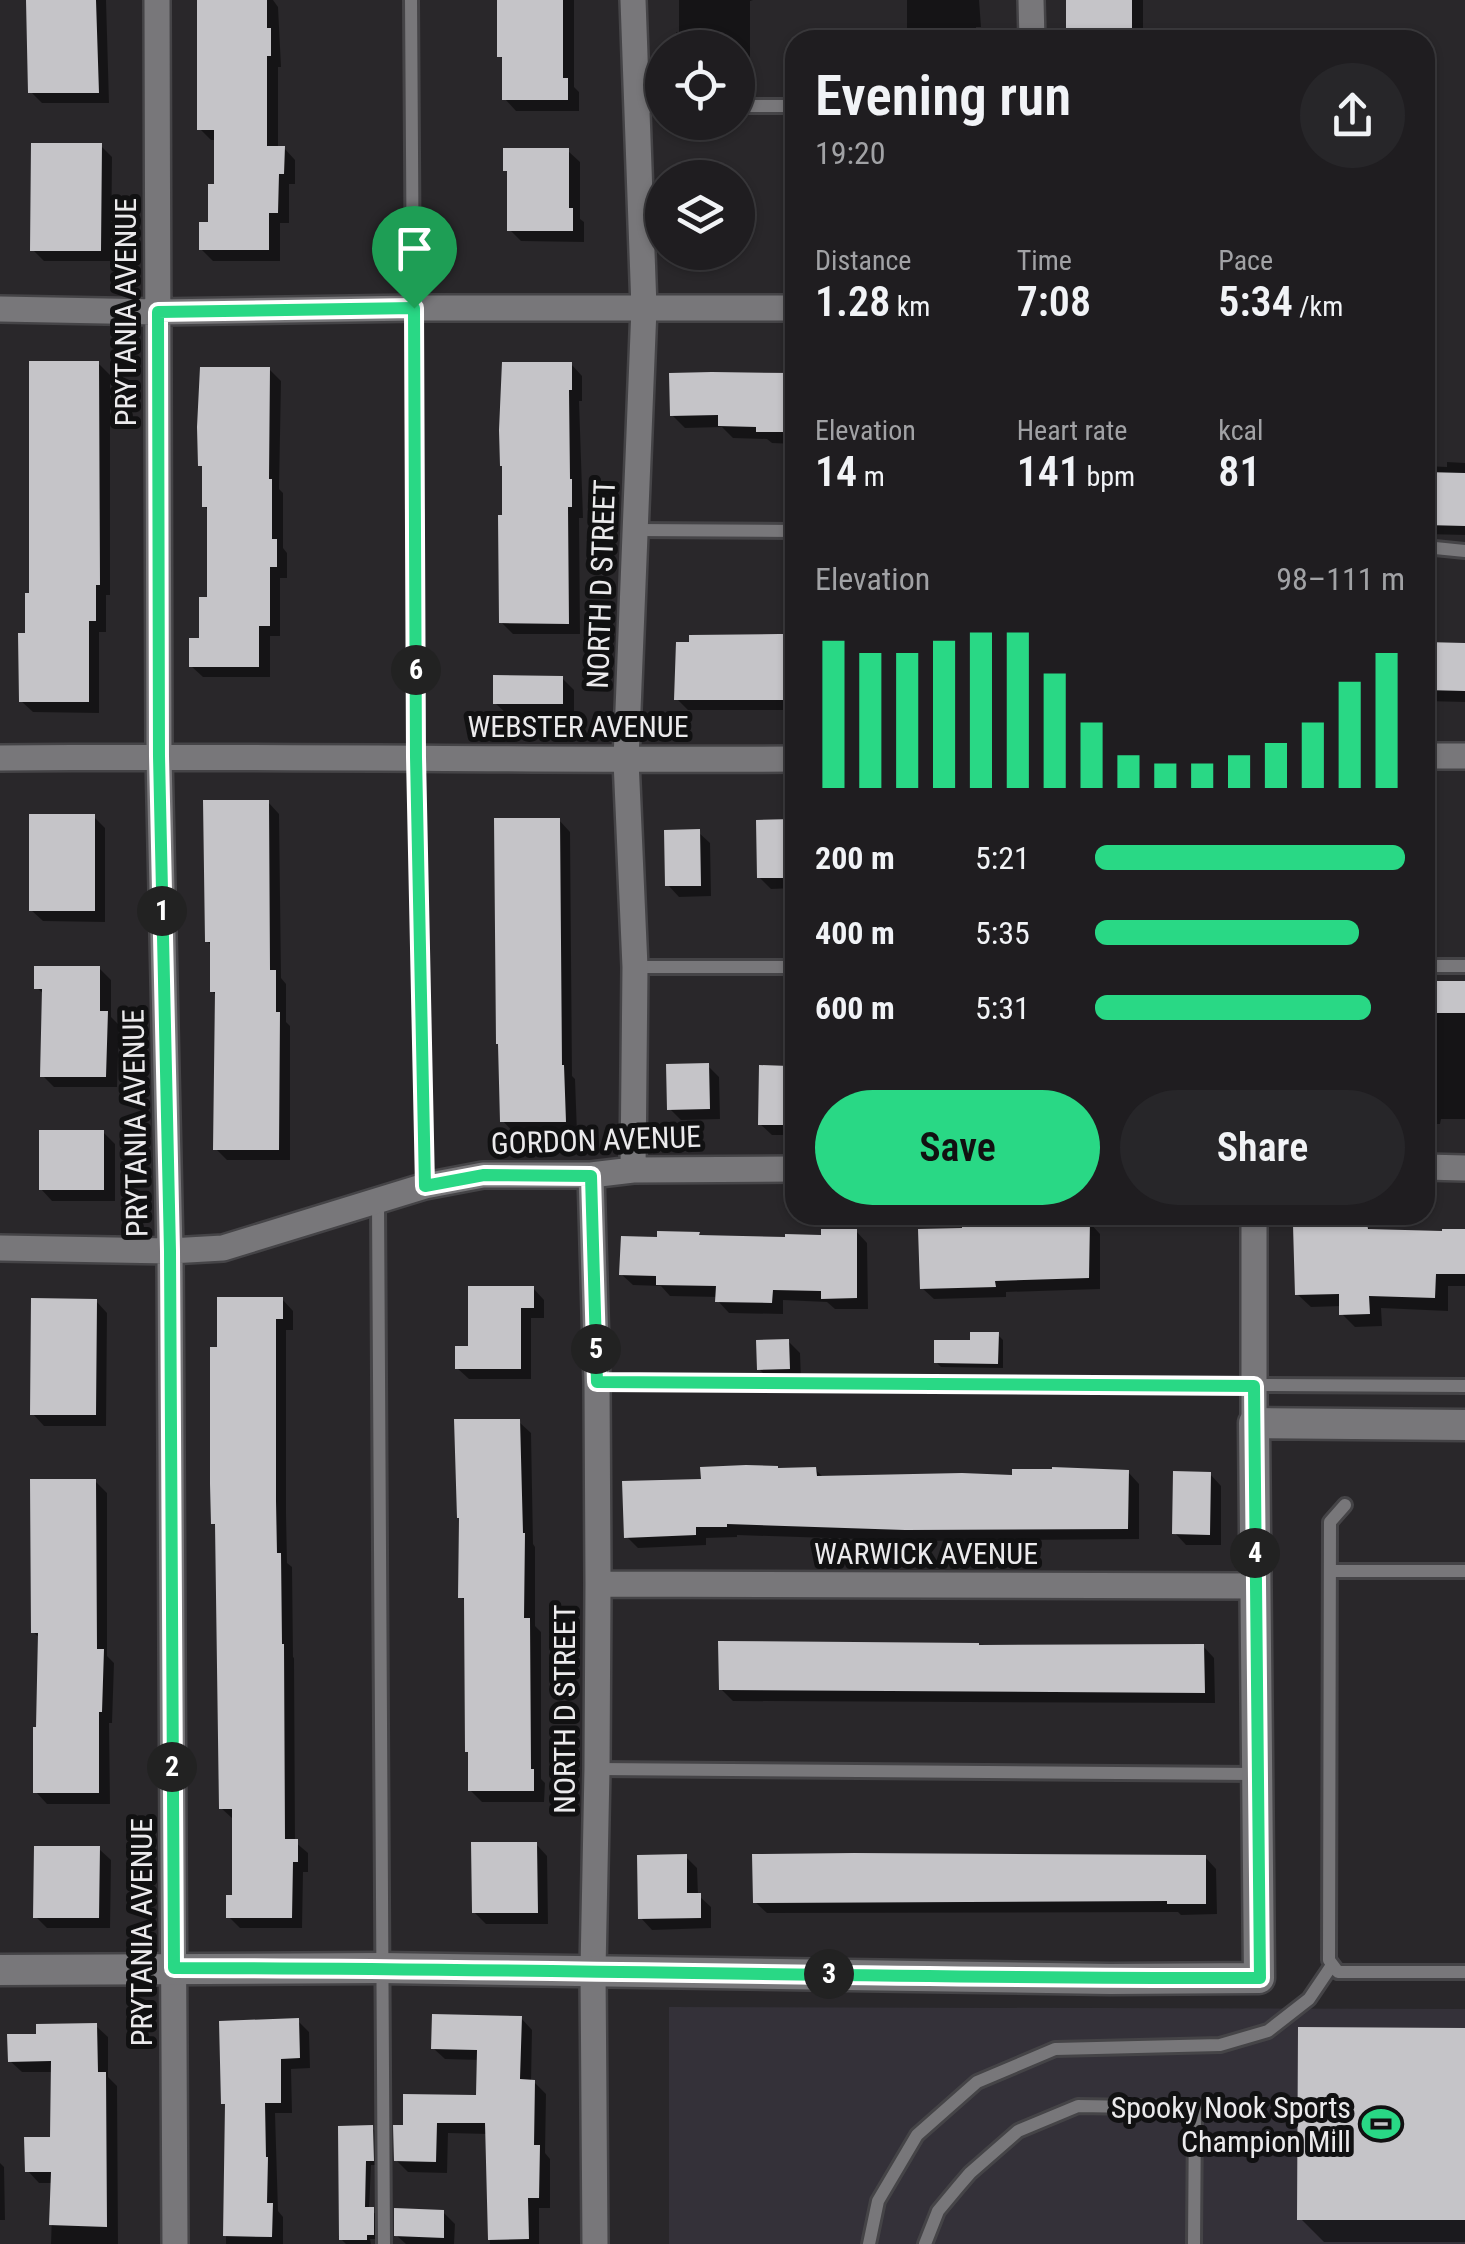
<!DOCTYPE html>
<html lang="en">
<head>
<meta charset="utf-8">
<style>
	:root { --surface:#1f1d20; --page:#272629; --text:#f1f3f6; --muted:#a1a2a5; --line:#3c3b3e; --accent:#29d885 }
	body { margin:0; font-family:"Roboto Condensed",sans-serif; background:var(--page); color:var(--text); height:100vh; display:flex; flex-direction:column; font-size:38px; white-space:nowrap }
	* { box-sizing:border-box; margin:0 }
	p { font-size:32px; color:var(--muted) }
	.icon { flex:none; width:55px; height:55px; fill:none; stroke:currentColor; stroke-width:2; stroke-linecap:round; stroke-linejoin:round }
	.map { position:relative; flex:1; overflow:hidden }
	.panel { position:absolute; left:785px; top:30px; width:650px; height:1195px; display:flex; flex-direction:column; background:var(--surface); border-radius:30px; box-shadow:0 2px 8px #0004,0 0 0 2px var(--line) }
	.panel>* { flex:none }
	.controls { position:absolute; left:645px; top:30px; display:grid; gap:20px }
	.controls a { display:grid; place-items:center; width:110px; height:110px; border-radius:50%; background:var(--surface); box-shadow:0 2px 8px #0004,0 0 0 2px var(--line); font-size:50px }
	.pin { position:absolute; display:grid; place-items:center; width:85px; height:85px; color:#fff; margin:-102px -42px; border-radius:50% 50% 50% 0; rotate:-45deg; box-shadow:0 0 10px #0007 }
	.pin .icon { rotate:45deg }
	.km { position:absolute; width:50px; height:50px; margin:-25px; border-radius:50%; background:#222; color:#fff; font-size:28px; line-height:50px; text-align:center }
	.round { display:grid; place-items:center; flex:none; width:105px; height:105px; border-radius:52px; background:var(--page) }
	.summary { display:flex; align-items:center; justify-content:space-between; height:170px; padding:0 30px }
	h1 { font-size:55px; font-weight:600; line-height:75px }
	.metrics { display:grid; grid-template-columns:repeat(3,1fr); gap:15px; height:170px; padding:10px 30px }
	.metrics div { display:grid; align-content:center }
	.metrics b { font-size:42px; font-weight:600 }
	.metrics small { font-size:28px; font-weight:400 }
	.metrics p { font-size:28px }
	.chart { height:280px; padding:20px 30px }
	.chart p { display:flex; justify-content:space-between }
	.chart svg { width:100%; height:180px; margin-top:10px; stroke:var(--accent); stroke-width:6 }
	.primary-button { display:flex; gap:20px; margin-top:auto; padding:20px 30px }
	.primary-button a { flex:1; height:115px; border-radius:60px; background:var(--accent); color:#111; font-size:40px; font-weight:600; line-height:115px; text-align:center }
	.primary-button a+a { background:var(--page); color:var(--text) }
	ul { padding:0 30px; list-style:none; font-size:32px }
	li { display:grid; grid-template-columns:160px 120px 1fr; align-items:center; height:75px }
	li i { height:25px; border-radius:12px; background:var(--accent) }
	.map>svg:first-child { display:block }
	.built { fill:#343139 }
	.shadow { fill:#0007 }
	.building { fill:#c5c4c8 }
	.lines { fill:none; stroke-linecap:round; stroke-linejoin:round }
	.service-casing { stroke:#454447; stroke-width:18 }
	.minor-casing { stroke:#454447; stroke-width:30 }
	.tertiary-casing { stroke:#454447; stroke-width:35 }
	.service { stroke:#78777a; stroke-width:12 }
	.minor { stroke:#78777a; stroke-width:25 }
	.tertiary { stroke:#78777a; stroke-width:30 }
	.route-casing { stroke:#fff; stroke-width:20 }
	.route { stroke:#29d885; stroke-width:12 }
	.labels { text-anchor:middle; dominant-baseline:central; stroke-width:10; stroke-linejoin:round; paint-order:stroke }
	.street-label { font-size:30px; fill:#ebeaec; stroke:#111112 }
	.poi-label { font-size:30px; fill:#ebeaec; stroke:#111112; text-anchor:end }
</style>
</head>
<body>
<div class="map">
<svg width="1465" height="2244" viewBox="0 0 1465 2244">
	<rect width="100%" height="100%" fill="#29272a"/>
	<path class="built" d="M 669,2007 L 1465,2009 L 1465,2244 L 669,2244 Z"/>
	<path class="shadow" d="M 27,0 L 106,0 L 109,103 L 42,103 L 31,92 Z
		M 200,0 L 273,0 L 278,7 L 281,67 L 278,67 L 278,148 L 284,148 L 295,160 L 295,184 L 289,184 L 289,223 L 280,223 L 280,261 L 213,261 L 201,249 L 210,224 L 217,187 L 217,140 L 211,140 L 200,129 Z
		M 500,0 L 574,0 L 574,87 L 579,92 L 579,111 L 516,111 L 505,99 L 505,61 L 500,56 Z
		M 679,0 L 753,0 L 750,1 L 750,98 L 738,98 L 738,48 L 676,48 L 676,32 L 679,32 Z
		M 907,0 L 979,0 L 981,27 L 976,27 L 976,40 L 907,40 Z
		M 1069,0 L 1143,0 L 1143,40 L 1069,40 Z
		M 101,146 L 112,157 L 111,261 L 44,261 L 33,250 Z
		M 568,151 L 580,162 L 580,219 L 584,222 L 584,242 L 521,241 L 510,230 Z
		M 98,363 L 110,375 L 110,595 L 106,595 L 106,632 L 99,632 L 99,713 L 33,712 L 21,701 L 32,595 Z
		M 571,364 L 582,376 L 582,401 L 579,401 L 583,518 L 579,518 L 580,634 L 513,634 L 501,622 L 504,517 Z
		M 269,369 L 281,381 L 279,489 L 283,493 L 283,548 L 287,553 L 287,578 L 280,578 L 280,636 L 270,636 L 270,677 L 203,677 L 191,666 L 202,641 L 209,600 L 209,511 L 204,506 L 204,468 L 201,465 Z
		M 671,376 L 795,376 L 795,444 L 772,443 L 767,439 L 733,438 L 722,427 L 685,428 L 672,415 Z
		M 1447,462 L 1465,463 L 1465,535 L 1425,534 L 1425,466 L 1447,467 Z
		M 1425,577 L 1432,584 L 1433,607 L 1425,607 Z
		M 795,636 L 795,710 L 688,710 L 677,699 Z
		M 1425,643 L 1465,644 L 1465,702 L 1425,701 Z
		M 562,678 L 574,690 L 574,715 L 507,714 L 495,703 Z
		M 268,802 L 279,814 L 281,978 L 286,984 L 286,1022 L 290,1026 L 290,1160 L 227,1160 L 216,1149 L 217,996 L 212,991 L 212,946 L 207,941 Z
		M 94,817 L 105,828 L 105,922 L 43,921 L 31,910 Z
		M 559,820 L 570,832 L 572,1076 L 575,1079 L 577,1133 L 514,1133 L 503,1121 Z
		M 792,822 L 795,825 L 795,888 L 771,889 L 759,877 Z
		M 698,832 L 710,843 L 711,896 L 679,897 L 668,885 Z
		M 99,968 L 111,980 L 111,1017 L 119,1025 L 117,1087 L 54,1087 L 43,1076 L 45,995 L 37,988 Z
		M 1425,983 L 1465,983 L 1465,1119 L 1441,1119 L 1440,1124 L 1425,1124 Z
		M 708,1066 L 719,1077 L 720,1119 L 681,1120 L 670,1109 Z
		M 788,1068 L 795,1075 L 795,1135 L 772,1135 L 760,1124 Z
		M 103,1132 L 115,1144 L 115,1201 L 52,1201 L 41,1189 Z
		M 1089,1222 L 1100,1234 L 1100,1289 L 1006,1292 L 1006,1297 L 934,1299 L 922,1288 Z
		M 1366,1226 L 1372,1231 L 1465,1232 L 1465,1286 L 1448,1286 L 1448,1311 L 1381,1308 L 1382,1326 L 1355,1327 L 1342,1314 L 1342,1306 L 1311,1307 L 1297,1294 Z
		M 856,1231 L 867,1243 L 868,1309 L 835,1309 L 827,1302 L 783,1300 L 783,1314 L 729,1313 L 718,1301 L 718,1297 L 670,1296 L 661,1286 L 633,1285 L 621,1274 L 659,1240 L 698,1234 L 702,1238 L 823,1238 Z
		M 533,1288 L 544,1300 L 544,1318 L 531,1318 L 531,1379 L 469,1379 L 457,1368 L 470,1349 Z
		M 282,1299 L 293,1311 L 293,1330 L 286,1330 L 286,1514 L 287,1563 L 292,1567 L 293,1657 L 294,1658 L 295,1842 L 308,1853 L 308,1872 L 303,1872 L 302,1928 L 240,1928 L 229,1917 L 235,1897 L 233,1819 L 221,1808 L 218,1528 L 213,1523 L 219,1349 Z
		M 96,1301 L 107,1313 L 106,1426 L 44,1426 L 33,1414 Z
		M 998,1335 L 1003,1340 L 1003,1368 L 941,1367 L 936,1362 L 972,1343 Z
		M 788,1341 L 800,1353 L 801,1380 L 771,1381 L 759,1369 Z
		M 519,1422 L 531,1433 L 533,1544 L 535,1547 L 535,1626 L 541,1632 L 541,1779 L 545,1783 L 544,1802 L 482,1802 L 470,1790 L 467,1603 L 461,1597 Z
		M 815,1469 L 825,1479 L 1014,1477 L 1128,1472 L 1139,1484 L 1139,1539 L 918,1541 L 737,1535 L 737,1537 L 706,1538 L 706,1545 L 638,1548 L 626,1536 L 703,1482 Z
		M 1210,1474 L 1221,1486 L 1221,1545 L 1186,1545 L 1175,1533 Z
		M 95,1481 L 107,1493 L 107,1656 L 114,1663 L 112,1723 L 109,1723 L 110,1804 L 47,1804 L 36,1792 L 40,1638 L 33,1632 Z
		M 1203,1646 L 1214,1658 L 1215,1703 L 733,1701 L 721,1689 Z
		M 536,1844 L 547,1856 L 548,1924 L 486,1924 L 474,1912 Z
		M 99,1849 L 111,1860 L 110,1928 L 47,1928 L 36,1917 Z
		M 686,1857 L 697,1868 L 698,1895 L 711,1907 L 711,1928 L 652,1930 L 641,1918 Z
		M 1205,1857 L 1216,1869 L 1217,1914 L 1181,1915 L 1178,1912 L 767,1913 L 755,1902 Z
		M 521,2018 L 532,2030 L 531,2082 L 534,2082 L 546,2094 L 545,2153 L 550,2159 L 550,2208 L 539,2208 L 539,2244 L 490,2244 L 488,2134 L 448,2133 L 447,2173 L 408,2172 L 396,2160 L 406,2127 L 478,2097 L 479,2060 L 445,2059 L 433,2048 Z
		M 298,2021 L 309,2032 L 310,2068 L 291,2069 L 292,2113 L 275,2113 L 278,2211 L 283,2217 L 283,2244 L 226,2244 L 227,2106 Z
		M 96,2026 L 108,2037 L 108,2077 L 117,2086 L 118,2244 L 51,2244 L 53,2183 L 39,2183 L 28,2171 L 53,2139 L 54,2072 L 22,2072 L 10,2061 L 38,2036 Z
		M 1465,2030 L 1465,2242 L 1324,2242 L 1300,2218 Z
		M 372,2128 L 377,2133 L 378,2165 L 371,2165 L 369,2210 L 378,2215 L 378,2239 L 370,2239 L 371,2244 L 346,2244 L 341,2239 Z
		M 0,2163 L 4,2167 L 5,2220 L 0,2220 Z
		M 443,2212 L 455,2224 L 454,2244 L 406,2244 L 396,2235 Z"/>
	<path class="building" d="M 26,0 L 96,0 L 99,93 L 28,93 Z
		M 197,0 L 267,0 L 267,28 L 271,28 L 271,56 L 267,56 L 267,146 L 285,146 L 284,174 L 279,174 L 278,213 L 269,213 L 269,250 L 199,250 L 199,222 L 208,222 L 208,184 L 214,184 L 214,130 L 197,130 Z
		M 497,0 L 563,0 L 563,78 L 568,78 L 568,100 L 502,100 L 502,57 L 497,57 Z
		M 1066,0 L 1132,0 L 1132,40 L 1066,40 Z
		M 31,143 L 102,143 L 101,251 L 30,251 Z
		M 503,148 L 569,148 L 569,208 L 573,208 L 573,231 L 507,231 L 507,171 L 503,171 Z
		M 29,361 L 99,361 L 100,585 L 96,585 L 96,621 L 89,621 L 89,702 L 19,702 L 18,633 L 25,633 L 25,593 L 29,593 Z
		M 502,362 L 572,362 L 572,390 L 569,390 L 570,479 L 572,479 L 572,507 L 568,507 L 569,624 L 499,623 L 498,515 L 502,515 L 502,466 L 500,466 L 499,430 Z
		M 200,367 L 270,367 L 269,479 L 272,479 L 272,539 L 277,539 L 277,567 L 270,567 L 270,626 L 259,626 L 259,667 L 189,667 L 189,638 L 199,638 L 199,597 L 207,597 L 207,507 L 202,507 L 202,466 L 198,466 L 197,427 Z
		M 712,372 L 792,373 L 792,432 L 756,432 L 756,427 L 718,426 L 718,415 L 670,416 L 669,373 Z
		M 1425,472 L 1465,473 L 1465,526 L 1425,525 Z
		M 780,634 L 795,634 L 795,700 L 674,700 L 676,642 L 689,642 L 689,635 Z
		M 1425,642 L 1465,643 L 1465,691 L 1425,690 Z
		M 493,675 L 563,676 L 563,704 L 493,704 Z
		M 203,800 L 269,800 L 270,970 L 276,970 L 276,1012 L 280,1012 L 279,1150 L 213,1150 L 215,992 L 210,992 L 210,942 L 205,942 Z
		M 29,814 L 95,814 L 95,911 L 29,911 Z
		M 494,818 L 560,818 L 562,1065 L 564,1065 L 566,1122 L 500,1122 L 498,1044 L 496,1044 Z
		M 793,819 L 794,878 L 757,878 L 756,820 Z
		M 700,829 L 701,886 L 665,886 L 664,830 Z
		M 34,966 L 100,966 L 100,1011 L 108,1011 L 106,1077 L 40,1077 L 42,989 L 34,989 Z
		M 1425,981 L 1465,981 L 1465,1013 L 1425,1013 Z
		M 709,1063 L 710,1109 L 667,1110 L 666,1064 Z
		M 759,1065 L 789,1066 L 788,1125 L 758,1125 Z
		M 39,1130 L 104,1130 L 104,1190 L 39,1190 Z
		M 1047,1219 L 1090,1220 L 1089,1278 L 995,1281 L 996,1287 L 920,1289 L 918,1229 L 962,1228 L 962,1221 Z
		M 1367,1223 L 1368,1229 L 1442,1231 L 1442,1229 L 1465,1229 L 1465,1274 L 1436,1274 L 1435,1298 L 1369,1296 L 1370,1314 L 1339,1315 L 1339,1294 L 1295,1295 L 1293,1225 Z
		M 821,1229 L 857,1229 L 857,1298 L 821,1299 L 821,1291 L 773,1290 L 772,1303 L 715,1302 L 716,1286 L 656,1285 L 656,1276 L 619,1275 L 621,1236 L 657,1237 L 657,1231 L 700,1232 L 699,1235 L 785,1237 L 785,1234 L 821,1235 Z
		M 468,1286 L 534,1286 L 534,1308 L 521,1308 L 521,1369 L 455,1369 L 455,1346 L 468,1346 Z
		M 217,1297 L 283,1297 L 283,1319 L 276,1319 L 276,1501 L 277,1553 L 281,1553 L 282,1644 L 284,1644 L 285,1839 L 298,1839 L 298,1862 L 293,1862 L 292,1918 L 226,1918 L 226,1895 L 232,1895 L 232,1809 L 219,1809 L 215,1524 L 211,1524 L 210,1484 L 210,1347 L 217,1347 Z
		M 31,1298 L 97,1299 L 96,1415 L 30,1415 Z
		M 970,1332 L 999,1332 L 998,1364 L 934,1363 L 934,1340 L 970,1340 Z
		M 789,1339 L 790,1369 L 757,1370 L 756,1340 Z
		M 454,1419 L 520,1419 L 523,1533 L 525,1533 L 524,1618 L 530,1618 L 531,1769 L 534,1769 L 534,1791 L 468,1791 L 468,1752 L 465,1752 L 464,1598 L 458,1598 L 459,1518 L 457,1518 Z
		M 746,1465 L 778,1466 L 778,1468 L 816,1467 L 817,1476 L 962,1473 L 1012,1475 L 1012,1469 L 1052,1469 L 1052,1467 L 1129,1470 L 1128,1529 L 905,1530 L 727,1524 L 727,1527 L 696,1527 L 696,1535 L 624,1538 L 622,1481 L 701,1479 L 700,1467 Z
		M 1173,1471 L 1211,1472 L 1210,1535 L 1172,1534 Z
		M 30,1479 L 96,1479 L 97,1649 L 104,1649 L 102,1712 L 99,1712 L 99,1793 L 33,1793 L 33,1727 L 36,1727 L 38,1633 L 31,1633 Z
		M 718,1641 L 979,1643 L 979,1645 L 1204,1644 L 1205,1693 L 719,1690 Z
		M 471,1842 L 537,1842 L 538,1913 L 472,1913 Z
		M 34,1846 L 100,1846 L 99,1918 L 33,1918 Z
		M 854,1853 L 1206,1855 L 1206,1904 L 1167,1904 L 1167,1901 L 753,1903 L 752,1854 Z
		M 687,1854 L 687,1893 L 701,1893 L 701,1918 L 638,1919 L 637,1855 Z
		M 432,2014 L 522,2016 L 520,2079 L 535,2080 L 534,2145 L 540,2145 L 539,2198 L 528,2198 L 529,2239 L 488,2240 L 485,2123 L 437,2123 L 436,2162 L 394,2161 L 393,2125 L 403,2125 L 403,2094 L 476,2095 L 477,2050 L 431,2049 Z
		M 299,2018 L 300,2058 L 281,2059 L 281,2103 L 265,2103 L 266,2157 L 268,2157 L 267,2203 L 273,2203 L 272,2237 L 223,2236 L 225,2104 L 221,2104 L 219,2021 Z
		M 97,2023 L 98,2072 L 106,2072 L 107,2227 L 49,2225 L 51,2172 L 25,2172 L 24,2137 L 50,2137 L 51,2061 L 8,2062 L 7,2034 L 36,2034 L 36,2024 Z
		M 1298,2027 L 1465,2028 L 1465,2220 L 1297,2220 Z
		M 373,2125 L 374,2161 L 366,2161 L 365,2207 L 374,2207 L 374,2235 L 367,2235 L 367,2240 L 339,2240 L 338,2126 Z
		M 394,2208 L 444,2210 L 444,2238 L 394,2236 Z"/>
	<g class="lines">
		<g class="service-casing">
			<path id="service" d="M 411,0 L 416,757 L 425,1186
				M 738,106 L 795,106
				M 637,107 L 662,106
				M 635,530 L 795,531
				M 1425,547 L 1465,551
				M 1425,966 L 1465,966
				M 635,967 L 795,967
				M 378,1202 L 384,2244
				M 597,1382 L 1465,1386
				M 1345,1505 L 1330,1522 L 1329,1960 L 1338,1972 L 1465,1972
				M 1330,1571 L 1465,1571
				M 597,1769 L 1255,1774
				M 869,2244 L 878,2201 L 917,2135 L 977,2082 L 1055,2049 L 1220,2045 L 1268,2031 L 1309,1999 L 1332,1965
				M 925,2244 L 938,2211 L 958,2187 L 970,2173 L 1018,2131 L 1078,2106 L 1195,2108 L 1194,2244"/>
		</g>
		<g class="minor-casing">
			<path id="minor" d="M 157,0 L 159,756 L 170,1251 L 175,2244
				M 1031,0 L 1032,40
				M 0,309 L 158,312 L 415,308 L 795,308
				M 1425,756 L 1465,756
				M 0,758 C 265,755 530,761 795,759
				M 1425,1167 L 1465,1168
				M 633,1170 L 635,967 L 626,760 L 644,308 L 633,0
				M 591,1175 L 597,1382 L 598,1584 L 597,1769 L 593,1970 L 595,2244
				M 1254,1215 L 1254,1423
				M 0,1248 L 170,1251 L 223,1248 L 425,1186 L 483,1175 L 591,1175 L 633,1170 L 795,1169
				M 598,1584 L 1255,1586"/>
		</g>
		<g class="tertiary-casing">
			<path id="tertiary" d="M 0,1970 L 382,1968 L 1110,1979 L 1259,1978 L 1254,1423 L 1465,1425"/>
		</g>
		<use href="#service" class="service"/>
		<use href="#minor" class="minor"/>
		<use href="#tertiary" class="tertiary"/>
	</g>
	<g class="lines">
		<g class="route-casing">
			<path id="route" d="M 414,308 L 416,757 L 425,1186 L 484,1175 L 591,1176 L 597,1382 L 1254,1386 L 1260,1978 C 898,1979 536,1968 174,1968 L 170,1251 L 159,756 L 158,312 Z"/>
		</g>
		<use href="#route" class="route"/>
	</g>
	<defs>
		<g id="stadium-bare" transform="scale(3)"><path d="M0-5a6.5 5 0 1 0 0 10a6.5 5 0 1 0 0-10ZM-3.5-1.8h7v3.6h-7Z" fill="#29d885" stroke="#111112" stroke-width="2.5" paint-order="stroke"/></g>
	</defs>
	<g fill-rule="evenodd">
		<use href="#stadium-bare" x="1381" y="2124"/>
	</g>
	<g class="labels">
		<g class="street-label">
			<text transform="translate(125 312) rotate(-90)">PRYTANIA AVENUE</text>
			<text transform="translate(601 584) rotate(-88)">NORTH D STREET</text>
			<text x="578" y="726">WEBSTER AVENUE</text>
			<text transform="translate(135 1123) rotate(-91)">PRYTANIA AVENUE</text>
			<text transform="translate(596 1140) rotate(-2)">GORDON AVENUE</text>
			<text x="926" y="1553">WARWICK AVENUE</text>
			<text transform="translate(564 1709) rotate(-90)">NORTH D STREET</text>
			<text transform="translate(141 1932) rotate(-90)">PRYTANIA AVENUE</text>
		</g>
		<g class="poi-label">
			<text x="1351" y="2107">Spooky Nook Sports<tspan x="1351" dy="34">Champion Mill</tspan></text>
		</g>
	</g>
</svg>
<div class="controls">
<a><svg class="icon" aria-label="locate" viewBox="0 0 24 24"><circle cx="12" cy="12" r="6"/><path d="M12 2v4M12 18v4M2 12h4M18 12h4"/></svg></a>
<a><svg class="icon" aria-label="layers" viewBox="0 0 24 24"><path d="M12 4l9 5-9 5-9-5zM3 14l9 5 9-5"/></svg></a>
</div>
<div class="pin" style="left:414px;top:308px;background:#1e9e55"><svg class="icon" aria-label="arrive" viewBox="0 0 24 24"><path d="M6 21V4h12l-3 4 3 4H6"/></svg></div>
<b class="km" style="left:162px;top:911px">1</b>
<b class="km" style="left:172px;top:1767px">2</b>
<b class="km" style="left:829px;top:1974px">3</b>
<b class="km" style="left:1255px;top:1553px">4</b>
<b class="km" style="left:596px;top:1349px">5</b>
<b class="km" style="left:416px;top:670px">6</b>
<section class="panel">
<div class="summary"><div><h1>Evening run</h1><p>19:20</p></div><a class="round"><svg class="icon" aria-label="share" viewBox="0 0 24 24"><path d="M12 15V3M7 8l5-5 5 5M5 13v7h14v-7"/></svg></a></div>
<div class="metrics">
<div><p>Distance</p><b>1.28<small> km</small></b></div>
<div><p>Time</p><b>7:08</b></div>
<div><p>Pace</p><b>5:34<small> /km</small></b></div>
</div>
<div class="metrics">
<div><p>Elevation</p><b>14<small> m</small></b></div>
<div><p>Heart rate</p><b>141<small> bpm</small></b></div>
<div><p>kcal</p><b>81</b></div>
</div>
<div class="chart"><p><span>Elevation</span>98–111 m</p>
<svg viewBox="0 0 160 44" preserveAspectRatio="none"><path d="M5 44V8M15 44V11M25 44V11M35 44V8M45 44V6M55 44V6M65 44V16M75 44V28M85 44V36M95 44V38M105 44V38M115 44V36M125 44V33M135 44V28M145 44V18M155 44V11"/></svg>
</div>
<ul>
<li><b>200 m</b>5:21<i style="width:100%"></i></li>
<li><b>400 m</b>5:35<i style="width:85%"></i></li>
<li><b>600 m</b>5:31<i style="width:89%"></i></li>
</ul>
<div class="primary-button"><a>Save</a><a>Share</a></div>
</section>
</div>
</body>
</html>
